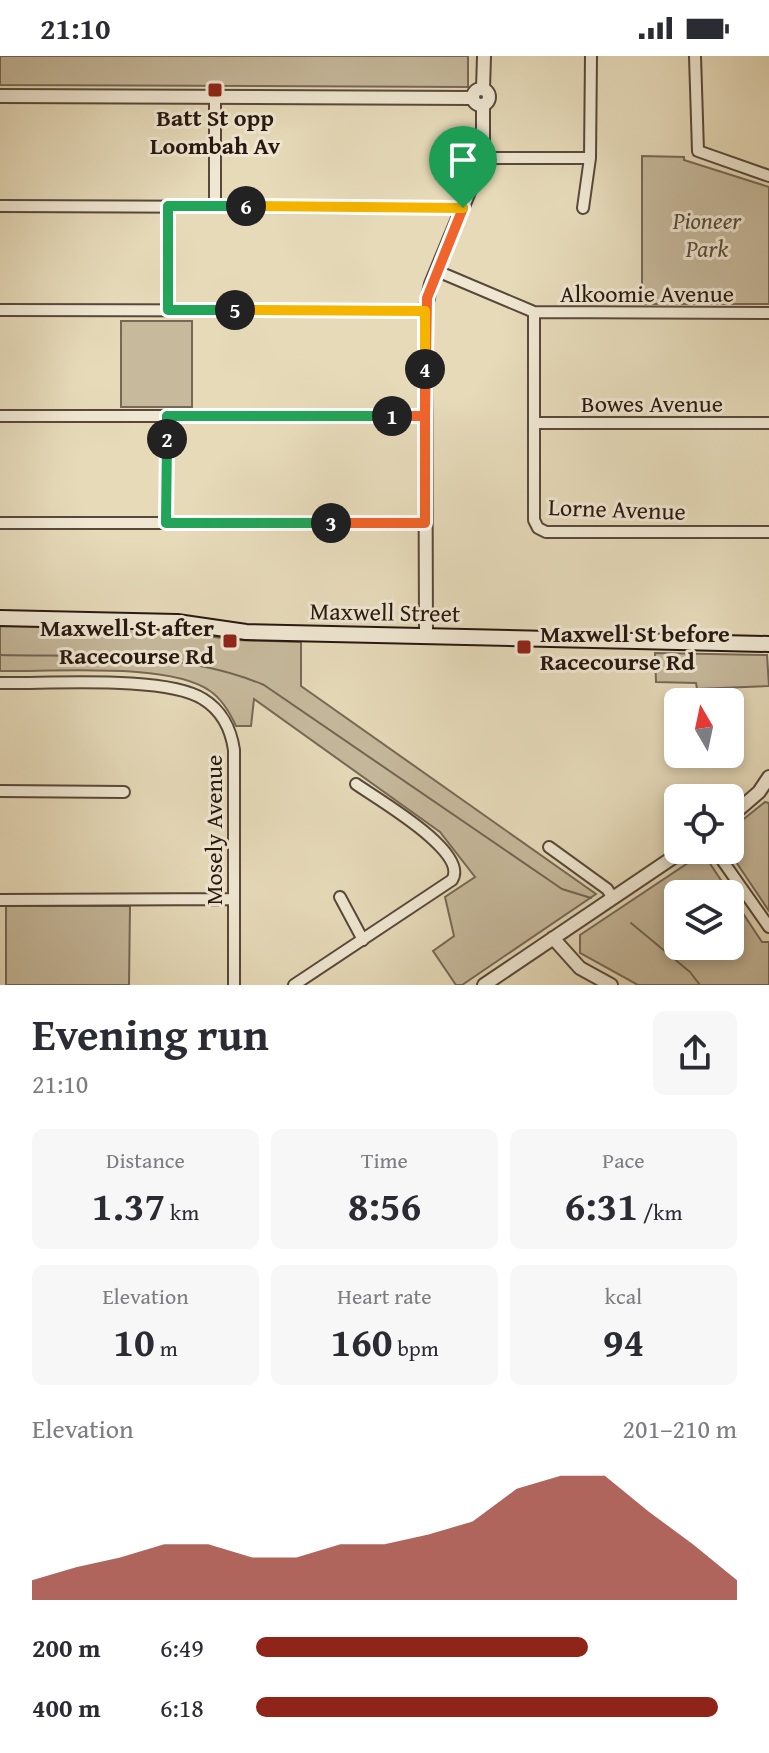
<!DOCTYPE html>
<html lang="en">
<head>
<meta charset="utf-8">
<style>
	:root { --surface:#fff; --page:#f7f7f7; --text:#2b2b33; --muted:#7c7c81; --accent:#8f2418 }
	body { margin:0; font-family:"Gentium Book Plus",serif; background:var(--page); color:var(--text); height:100vh; display:flex; flex-direction:column; font-size:30px; white-space:nowrap }
	* { box-sizing:border-box; margin:0 }
	p { font-size:26px; color:var(--muted) }
	.icon { flex:none; width:44px; height:44px; fill:none; stroke:currentColor; stroke-width:2; stroke-linecap:round; stroke-linejoin:round }
	.map { position:relative; height:929px; overflow:hidden }
	.sheet { display:flex; flex-direction:column; background:var(--surface); flex:1 }
	.sheet>* { flex:none }
	.needle { width:52px; rotate:351deg }
	.fabs { position:absolute; left:664px; top:632px; display:grid; gap:16px }
	.fabs a { display:grid; place-items:center; width:80px; height:80px; border-radius:12px; background:var(--surface); box-shadow:0 4px 12px #0003; font-size:40px }
	.pin { position:absolute; display:grid; place-items:center; width:68px; height:68px; color:#fff; margin:-82px -34px; border-radius:50% 50% 50% 0; rotate:-45deg; box-shadow:0 0 8px #0007 }
	.pin .icon { rotate:45deg }
	.km { position:absolute; width:40px; height:40px; margin:-20px; border-radius:50%; background:#222; color:#fff; font-size:22px; line-height:40px; text-align:center }
	.round { display:grid; place-items:center; flex:none; width:84px; height:84px; border-radius:12px; background:var(--page) }
	.headline { display:flex; align-items:center; justify-content:space-between; height:136px; padding:0 32px }
	h1 { font-size:44px; font-weight:700; line-height:60px }
	.figures { display:grid; grid-template-columns:repeat(3,1fr); gap:12px; height:136px; padding:8px 32px }
	.figures div { display:grid; align-content:center; border-radius:12px; background:var(--page); text-align:center }
	.figures b { font-size:40px; font-weight:700 }
	.figures small { font-size:22px; font-weight:400 }
	.figures p { font-size:22px }
	.chart { height:224px; padding:16px 32px }
	.chart p { display:flex; justify-content:space-between }
	.chart svg { width:100%; height:144px; margin-top:8px; fill:var(--accent); opacity:.7 }
	ul { padding:0 32px; list-style:none; font-size:26px }
	li { display:grid; grid-template-columns:128px 96px 1fr; align-items:center; height:60px }
	li i { height:20px; border-radius:10px; background:var(--accent) }
	.status { display:flex; justify-content:space-between; align-items:center; height:56px; padding:0 40px; background:var(--surface); direction:ltr }
	.status svg { height:22px; fill:currentColor }
	.map>svg:first-child { display:block }
	.green { fill:#c6b99c; stroke:#776856; stroke-width:2; fill-rule:evenodd }
	.lines { fill:none; stroke-linecap:round; stroke-linejoin:round }
	.stream { stroke:#736453; stroke-width:2 }
	.minor-casing { stroke:#58483a; stroke-width:14 }
	.tertiary-casing { stroke:#58483a; stroke-width:16 }
	.secondary-casing { stroke:#281710; stroke-width:18 }
	.minor { stroke:#efe7d2; stroke-width:10 }
	.tertiary { stroke:#efe7d2; stroke-width:12 }
	.secondary { stroke:#efe7d2; stroke-width:14 }
	.split-1-casing { stroke:#fff; stroke-width:16 }
	.split-2-casing { stroke:#fff; stroke-width:16 }
	.split-3-casing { stroke:#fff; stroke-width:16 }
	.split-4-casing { stroke:#fff; stroke-width:16 }
	.split-5-casing { stroke:#fff; stroke-width:16 }
	.split-6-casing { stroke:#fff; stroke-width:16 }
	.split-7-casing { stroke:#fff; stroke-width:16 }
	.split-1 { stroke:#f0652b; stroke-width:10 }
	.split-2 { stroke:#22a559; stroke-width:10 }
	.split-3 { stroke:#22a559; stroke-width:10 }
	.split-4 { stroke:#f0652b; stroke-width:10 }
	.split-5 { stroke:#f5b400; stroke-width:10 }
	.split-6 { stroke:#22a559; stroke-width:10 }
	.split-7 { stroke:#f5b400; stroke-width:10 }
	.poi-dot { fill:#8f2418; stroke:#efe7d2; stroke-width:3 }
	.labels { text-anchor:middle; dominant-baseline:central; stroke-width:6; stroke-linejoin:round; paint-order:stroke }
	.poi-label { font-size:24px; font-weight:bold; fill:#281710; stroke:#efe7d2 }
	.park-label { font-size:24px; font-style:italic; fill:#57483a; stroke:#efe7d2 }
	.street-label { font-size:24px; fill:#281710; stroke:#efe7d2 }
</style>
</head>
<body>
<div class="status"><b>21:10</b><svg viewBox="0 0 49 12"><path d="M0 12V9h3v3zM5 12V6h3v6zM10 12V3h3v9zM15 12V0h3v12zM26 1h20v11H26zM47 4h2v5h-2z"/></svg></div>
<div class="map">
<svg width="769" height="929" viewBox="0 0 769 929">
	<rect width="100%" height="100%" fill="#e6dab9"/>
	<filter id="stains"><feTurbulence type="fractalNoise" baseFrequency=".0025" numOctaves="4"/><feColorMatrix values="0 0 0 0 .2 0 0 0 0 .09 0 0 0 0 .02 0 0 0 .5 -.17"/></filter>
	<radialGradient id="worn" r=".72"><stop offset=".6" stop-color="#630" stop-opacity="0"/><stop offset="1" stop-color="#630" stop-opacity=".3"/></radialGradient>
	<path class="green" d="M 0,0 L 468,0 L 468,31 L 0,29 Z
		M 642,100 L 684,101 L 684,104 L 769,131 L 769,248 L 642,248 Z
		M 121,265 L 192,265 L 192,351 L 121,351 Z
		M 0,570 L 163,573 L 234,584 L 301,586 L 301,630 L 596,838 L 462,929 L 456,929 L 433,895 L 454,880 L 445,841 L 475,821 L 440,776 L 254,643 L 251,670 L 236,670 C 230,657 222,643 210,635 C 170,606 51,616 0,615 Z
		M 655,597 L 767,599 L 769,630 L 697,633 L 696,627 L 656,626 Z
		M 765,746 L 769,747 L 769,855 L 728,794 L 730,774 Z
		M 703,797 L 762,886 L 769,886 L 769,929 L 638,929 L 580,897 L 580,879 ZM 678,838 L 730,838 L 730,890 L 678,890 Z
		M 6,850 L 130,850 L 129,929 L 6,929 Z"/>
	<g class="lines">
		<path class="stream" d="M 0,599 C 89,601 180,594 264,629 L 562,833 L 591,842
			M 631,867 L 690,916 L 700,929"/>
		<g class="minor-casing">
			<path id="minor" d="M 695,0 L 698,95 L 769,120
				M 215,40 L 215,150
				M 483,102 L 590,102
				M 0,150 L 463,152
				M 168,150 L 168,254
				M 583,152 L 590,102 L 591,0
				M 437,215 L 534,256 L 769,257
				M 0,254 L 425,255
				M 534,256 L 534,464 L 538,472 L 546,476 L 769,476
				M 0,360 L 425,360
				M 535,367 L 769,367
				M 0,467 L 425,467
				M 166,467 L 167,360
				M 0,627 C 47,628 166,619 203,643 C 221,654 231,673 234,694 L 234,929
				M 0,735 L 124,736
				M 549,791 L 607,833 L 613,842
				M 715,794 L 769,871
				M 340,841 L 363,884
				M 0,844 L 234,843
				M 294,929 L 452,824 C 470,796 377,743 356,728"/>
		</g>
		<g class="tertiary-casing">
			<path id="tertiary" d="M473 41a8 8 0 1 1 16 0a8 8 0 1 1-16 0Z
				M 483,33 L 484,0
				M 0,40 L 473,42
				M 426,579 L 425,255 L 431,228 L 483,102 L 483,49
				M 730,761 L 759,736 L 769,721
				M 553,882 L 580,912 L 611,929
				M 484,929 L 684,794"/>
		</g>
		<g class="secondary-casing">
			<path id="secondary" d="M 0,562 L 177,566 L 246,576 L 769,588"/>
		</g>
		<use href="#minor" class="minor"/>
		<use href="#tertiary" class="tertiary"/>
		<use href="#secondary" class="secondary"/>
	</g>
	<g class="lines">
		<g class="split-1-casing">
			<path id="split-1" d="M 392,360 L 425,360 L 427,242 L 463,152"/>
		</g>
		<g class="split-2-casing">
			<path id="split-2" d="M 167,383 L 167,360 L 392,360"/>
		</g>
		<g class="split-3-casing">
			<path id="split-3" d="M 167,383 L 166,467 L 331,467"/>
		</g>
		<g class="split-4-casing">
			<path id="split-4" d="M 331,467 L 425,467 L 425,313"/>
		</g>
		<g class="split-5-casing">
			<path id="split-5" d="M 235,254 L 425,255 L 425,313"/>
		</g>
		<g class="split-6-casing">
			<path id="split-6" d="M 235,254 L 168,254 L 168,150 L 246,150"/>
		</g>
		<g class="split-7-casing">
			<path id="split-7" d="M 246,150 L 463,152"/>
		</g>
		<use href="#split-1" class="split-1"/>
		<use href="#split-2" class="split-2"/>
		<use href="#split-3" class="split-3"/>
		<use href="#split-4" class="split-4"/>
		<use href="#split-5" class="split-5"/>
		<use href="#split-6" class="split-6"/>
		<use href="#split-7" class="split-7"/>
	</g>
	<g class="poi-dot">
		<rect x="207" y="26" width="16" height="16" rx="4"/>
		<rect x="222" y="577" width="16" height="16" rx="4"/>
		<rect x="516" y="583" width="16" height="16" rx="4"/>
	</g>
	<g class="labels">
		<g class="poi-label">
			<text x="215" y="61">Batt St opp<tspan x="215" dy="28">Loombah Av</tspan></text>
			<text x="214" y="571" text-anchor="end">Maxwell St after<tspan x="214" dy="28">Racecourse Rd</tspan></text>
			<text x="540" y="577" text-anchor="start">Maxwell St before<tspan x="540" dy="28">Racecourse Rd</tspan></text>
		</g>
		<g class="park-label">
			<text x="707" y="164">Pioneer<tspan x="707" dy="28">Park</tspan></text>
		</g>
		<g class="street-label">
			<text x="647" y="237">Alkoomie Avenue</text>
			<text x="652" y="347">Bowes Avenue</text>
			<text transform="translate(617 453) rotate(2)">Lorne Avenue</text>
			<text transform="translate(385 556) rotate(1)">Maxwell Street</text>
			<text transform="translate(213 774) rotate(-90)">Mosely Avenue</text>
		</g>
	</g>
	<rect width="100%" height="100%" filter="url(#stains)"/>
	<rect width="100%" height="100%" fill="url(#worn)"/>
</svg>
<div class="fabs">
<a><svg class="needle" viewBox="-14 -14 28 28"><path d="M0-13l5 13h-10z" fill="#e53935"/><path d="M0 13l5-13h-10z" fill="#7c7c81"/></svg></a>
<a><svg class="icon" aria-label="locate" viewBox="0 0 24 24"><circle cx="12" cy="12" r="6"/><path d="M12 2v4M12 18v4M2 12h4M18 12h4"/></svg></a>
<a><svg class="icon" aria-label="layers" viewBox="0 0 24 24"><path d="M12 4l9 5-9 5-9-5zM3 14l9 5 9-5"/></svg></a>
</div>
<div class="pin" style="left:463px;top:152px;background:#1e9e55"><svg class="icon" aria-label="arrive" viewBox="0 0 24 24"><path d="M6 21V4h12l-3 4 3 4H6"/></svg></div>
<b class="km" style="left:392px;top:360px">1</b>
<b class="km" style="left:167px;top:383px">2</b>
<b class="km" style="left:331px;top:467px">3</b>
<b class="km" style="left:425px;top:313px">4</b>
<b class="km" style="left:235px;top:254px">5</b>
<b class="km" style="left:246px;top:150px">6</b>
</div>
<section class="sheet">
<div class="headline"><div><h1>Evening run</h1><p>21:10</p></div><a class="round"><svg class="icon" aria-label="share" viewBox="0 0 24 24"><path d="M12 15V3M7 8l5-5 5 5M5 13v7h14v-7"/></svg></a></div>
<div class="figures">
<div><p>Distance</p><b>1.37<small> km</small></b></div>
<div><p>Time</p><b>8:56</b></div>
<div><p>Pace</p><b>6:31<small> /km</small></b></div>
</div>
<div class="figures">
<div><p>Elevation</p><b>10<small> m</small></b></div>
<div><p>Heart rate</p><b>160<small> bpm</small></b></div>
<div><p>kcal</p><b>94</b></div>
</div>
<div class="chart"><p><span>Elevation</span>201–210 m</p>
<svg viewBox="0 0 160 44" preserveAspectRatio="none"><path d="M0 44V38L10 34L20 31L30 27L40 27L50 31L60 31L70 27L80 27L90 24L100 20L110 10L120 6L130 6L140 17L150 27L160 38V44z"/></svg>
</div>
<ul>
<li><b>200 m</b>6:49<i style="width:69%"></i></li>
<li><b>400 m</b>6:18<i style="width:96%"></i></li>
</ul>
</section>
</body>
</html>
